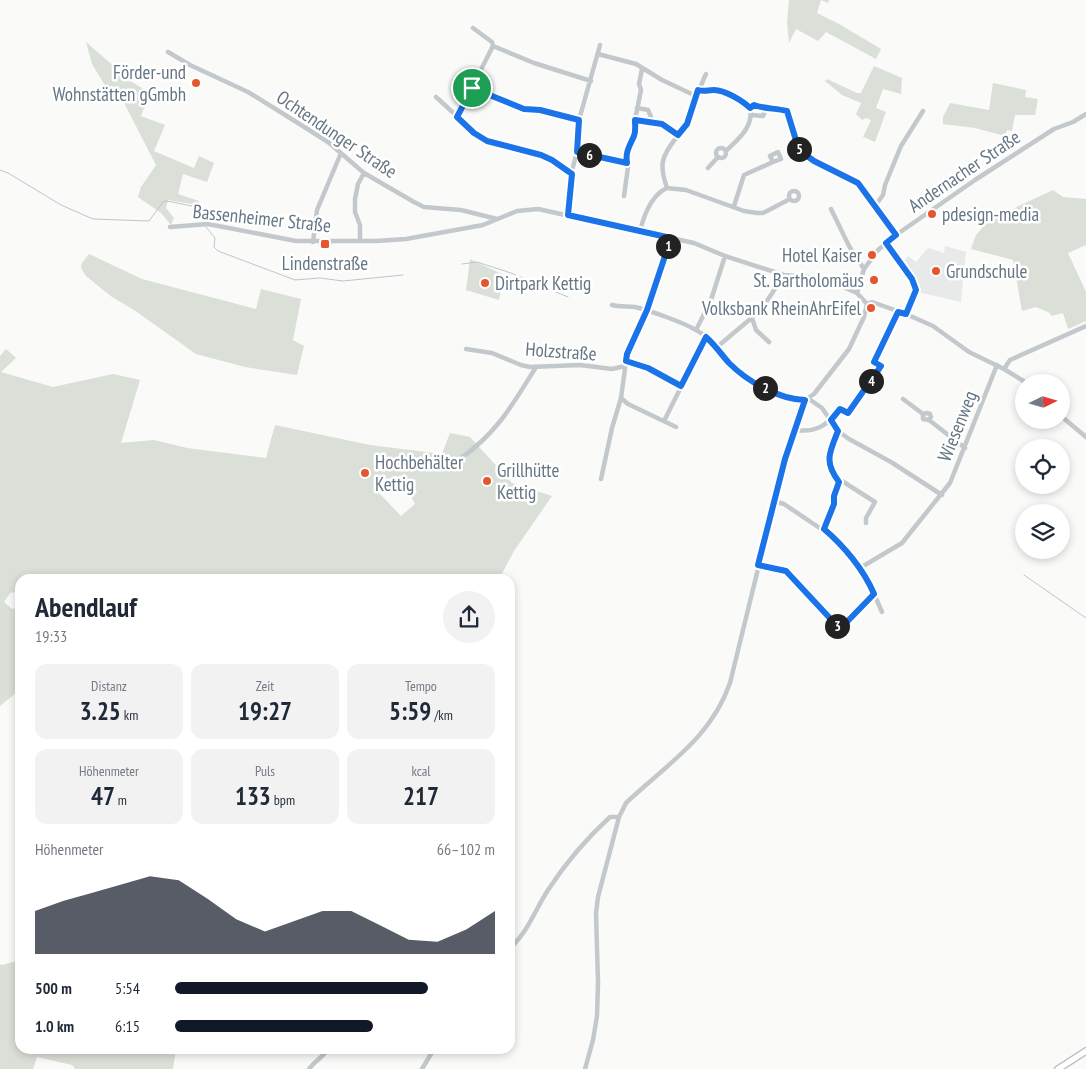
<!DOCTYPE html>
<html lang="de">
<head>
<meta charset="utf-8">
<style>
	:root { --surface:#fff; --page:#f2f2f3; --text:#1f2937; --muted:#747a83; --accent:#111827 }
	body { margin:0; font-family:"PT Sans Narrow",sans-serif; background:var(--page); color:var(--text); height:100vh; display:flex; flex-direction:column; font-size:19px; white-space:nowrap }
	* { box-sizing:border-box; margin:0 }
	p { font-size:16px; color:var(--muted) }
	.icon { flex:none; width:28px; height:28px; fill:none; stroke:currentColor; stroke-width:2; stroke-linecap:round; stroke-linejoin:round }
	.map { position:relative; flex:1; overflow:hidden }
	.panel { position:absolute; left:15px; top:574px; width:500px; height:480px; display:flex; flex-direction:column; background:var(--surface); border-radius:15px; box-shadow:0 2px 8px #0003 }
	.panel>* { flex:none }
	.needle { width:32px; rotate:85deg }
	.buttons { position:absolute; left:1015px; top:374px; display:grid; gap:10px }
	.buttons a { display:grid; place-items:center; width:55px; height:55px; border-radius:50%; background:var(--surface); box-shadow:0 2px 8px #0003; font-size:25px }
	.pin { position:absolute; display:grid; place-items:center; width:42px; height:42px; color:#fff; margin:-21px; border:2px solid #fff; border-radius:50%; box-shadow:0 1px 5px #0007 }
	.km { position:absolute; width:25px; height:25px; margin:-12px; border-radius:50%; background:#222; color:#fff; font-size:14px; line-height:25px; text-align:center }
	.round { display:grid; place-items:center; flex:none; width:52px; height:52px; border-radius:26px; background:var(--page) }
	.summary { display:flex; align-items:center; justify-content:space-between; height:85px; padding:0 20px }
	h1 { font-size:28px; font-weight:600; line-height:38px }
	.metrics { display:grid; grid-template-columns:repeat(3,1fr); gap:8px; height:85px; padding:5px 20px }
	.metrics div { display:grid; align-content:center; border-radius:12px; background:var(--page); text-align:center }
	.metrics b { font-size:25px; font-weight:600 }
	.metrics small { font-size:14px; font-weight:400 }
	.metrics p { font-size:14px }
	.chart { height:140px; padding:10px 20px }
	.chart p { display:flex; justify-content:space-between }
	.chart svg { width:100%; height:90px; margin-top:5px; fill:var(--accent); opacity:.7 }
	ul { padding:0 20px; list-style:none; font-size:16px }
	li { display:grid; grid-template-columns:80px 60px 1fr; align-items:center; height:38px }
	li i { height:12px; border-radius:6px; background:var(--accent) }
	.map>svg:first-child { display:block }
	.built { fill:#e8e9e9 }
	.green { fill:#dadfd7; fill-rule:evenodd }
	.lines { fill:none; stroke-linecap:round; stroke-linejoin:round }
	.stream { stroke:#bbc7cb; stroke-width:1 }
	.major-casing { stroke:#b5babe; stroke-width:8 }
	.minor { stroke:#c3c8cc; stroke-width:4.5 }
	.major { stroke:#fff; stroke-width:5.5 }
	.route-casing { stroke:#fff; stroke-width:10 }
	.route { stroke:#1a73e8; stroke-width:6 }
	.poi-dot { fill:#e4572e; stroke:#fff; stroke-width:2 }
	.labels { text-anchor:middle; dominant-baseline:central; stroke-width:5; stroke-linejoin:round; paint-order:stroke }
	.poi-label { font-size:19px; fill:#657683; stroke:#fff; text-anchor:start }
	.street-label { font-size:19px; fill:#657683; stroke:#fff }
</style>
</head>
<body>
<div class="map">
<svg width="1086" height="1069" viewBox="0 0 1086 1069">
	<rect width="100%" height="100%" fill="#fafaf8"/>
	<path class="built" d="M 945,246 L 966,252 L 961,302 L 918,292 L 919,289 L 902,264 L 908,256 L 916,262 L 928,248 L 944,253 Z"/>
	<path class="green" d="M 789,0 L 829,0 L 828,3 L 821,0 L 817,13 L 839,24 L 881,49 L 876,59 L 826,32 L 818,41 L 796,29 L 789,43 L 787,22 Z
		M 86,42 L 132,82 L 150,93 L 141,116 L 165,125 L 154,151 L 194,168 L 199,156 L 214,163 L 207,182 L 183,174 L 178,194 L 199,201 L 198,205 L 168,200 L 166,208 L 174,218 L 171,225 L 161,213 L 138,197 L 141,187 L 156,165 L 123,101 L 109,92 L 92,64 Z
		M 874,66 L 902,78 L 901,94 L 883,89 L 876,108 L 886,112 L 875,142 L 863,137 L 871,120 L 866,118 L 862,120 L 856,114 L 861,103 L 842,95 L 825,81 L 827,79 L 857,93 L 861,93 Z
		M 993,83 L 1026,90 L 1025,97 L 1038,99 L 1035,115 L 1015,115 L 1012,131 L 1007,130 L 1005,136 L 975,128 L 943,124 L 943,117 L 950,103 L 989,110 Z
		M 1053,190 L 1063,197 L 1086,199 L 1086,245 L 1068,253 L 1086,292 L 1086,321 L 1068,329 L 1063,313 L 1051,316 L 1050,313 L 1036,307 L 1022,311 L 1013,260 L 971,249 L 976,235 L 989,220 Z
		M 89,254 L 142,279 L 256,309 L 261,289 L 301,299 L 293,340 L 304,346 L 297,375 L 245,367 L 196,354 L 134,310 L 112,297 L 86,276 L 81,268 L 82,263 Z
		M 470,259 L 504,275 L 499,300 L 466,290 Z
		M 6,349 L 16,358 L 1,372 L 53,387 L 113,374 L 140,380 L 121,443 L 154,440 L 187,448 L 266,458 L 275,425 L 370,445 L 442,454 L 450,433 L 470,437 L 512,483 L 552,496 L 514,551 L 499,579 L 20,579 L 20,591 L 10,593 L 4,602 L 12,609 L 20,607 L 20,668 L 16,693 L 0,706 L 0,356 ZM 396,476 L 414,488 L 417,493 L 411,496 L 415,504 L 401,516 L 379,493 Z
		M 20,960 L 20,1049 L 176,1049 L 173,1069 L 75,1069 L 72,1065 L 37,1057 L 33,1069 L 0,1069 L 0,964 L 2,965 Z"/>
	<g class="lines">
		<path class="stream" d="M 0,170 L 8,173 L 61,205 L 93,219 L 149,221 L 163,202 L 167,201 L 197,207 L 197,215 L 199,219
			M 206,227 L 215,238 L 214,247 L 218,251 L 295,280 L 320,278 L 343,281 L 403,275
			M 462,264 L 477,262 L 511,273 L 568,297
			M 1024,575 L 1086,618"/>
		<g class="major-casing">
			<path id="major" d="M 1058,1069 L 1086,1051"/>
		</g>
		<path class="minor" d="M 473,28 L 492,42 L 493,46 L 534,63 L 591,81
			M 168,52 L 190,65 L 248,92 L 290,118 L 328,142 L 364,173 L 414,202 L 424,207 L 461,210 L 497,219
			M 598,54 L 636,64 L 662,80 L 696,96
			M 472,88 L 523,109 L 540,110 L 579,120
			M 698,90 C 704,92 708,90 714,90 C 725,90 743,101 750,108 L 754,105 C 765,109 775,108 787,111 L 799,150 L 814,161 L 858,183 L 896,235
			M 436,97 L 482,139 L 492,143 L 541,155 L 552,160 L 571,174
			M 637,108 L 648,110 L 651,117 L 650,122
			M 751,115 L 763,116 L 766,109
			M 457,117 L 493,46
			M 635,120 L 662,124 L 678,135
			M716 153a5 5 0 1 1 10 0a5 5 0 1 1-10 0Z
			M 726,151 C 738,139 754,127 750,108
			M 577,152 L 627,163
			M 778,152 L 781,159 L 773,162 L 770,156 Z
			M 708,168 L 718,157
			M 667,188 L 686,190 L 744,211 L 757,213 L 763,213 L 790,199
			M789 196a5 5 0 1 1 10 0a5 5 0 1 1-10 0Z
			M 624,196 L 628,167 L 626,157 L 629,144 L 635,134 L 635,120 L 641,90 L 639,84 L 642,69
			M 734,206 L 744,175 L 773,162
			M 875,206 L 883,195 L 885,185 L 901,146 L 923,111
			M 831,209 L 849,246 L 864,269
			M 568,215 L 571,174 L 577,152 L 579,120 L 600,45
			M 170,227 L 208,224 L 296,241 L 376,241 L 406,239 L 483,225 L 517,211 L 538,209 L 694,243 L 725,256 L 784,275 L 808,277 L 832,282 L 857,293 L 867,304
			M 640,231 C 644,215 651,195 667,188 C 659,165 661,157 676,138 C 679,133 683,130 686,125 C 694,110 698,90 706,74
			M 360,241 L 360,225 L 355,212 L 355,199 L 358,184 L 364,173
			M 313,242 L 317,210 L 341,153
			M 886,243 L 913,279 L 917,289 L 906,314
			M 857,293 L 864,269 L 878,250 L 896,235 L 975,180 L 1054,129 L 1073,122 L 1086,114
			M 867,304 L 872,302 L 906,314 L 933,326 L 969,352 L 1004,369 L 1025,382
			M 612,305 C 620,307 628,306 635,307 C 651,311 682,322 696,330 C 710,337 718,350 728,362 C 746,382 778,398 805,400
			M 752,318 L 756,330 L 769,342
			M 696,330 L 711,300 L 725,256
			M 717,347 L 761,310 L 784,275
			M 466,349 L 492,353 L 521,365 L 530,367 L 580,365 L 612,369 L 625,366
			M 626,361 L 648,368 L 681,386
			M 1004,369 L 1010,360 L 1086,326
			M 621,398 L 628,404 L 676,427
			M 809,399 L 822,408 L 838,431 L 849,439 L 891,462 L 942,495
			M 903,399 L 923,414 L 927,413 L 930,414 L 931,417 L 929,420 L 923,419 L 923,414
			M 1061,416 L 1086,437
			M 929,420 L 965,448
			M 664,421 L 706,337
			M 795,430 C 817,433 827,425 840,409 L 848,413 L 881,367 L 874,362 L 898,312
			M 838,431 C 829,453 824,462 839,482
			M 461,458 C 497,433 513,404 536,367
			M 601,479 L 612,428 L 621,398 L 627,354 L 647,310 L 671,238
			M 774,501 L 784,504 L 833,537 L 868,580 L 882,612
			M 824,529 L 834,503 L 834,496 L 839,482 L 842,481 L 875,502 L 866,518 L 866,523
			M 758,565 L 786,571 L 840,629 L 874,595
			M 860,568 L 902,543 L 950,483 L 997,365
			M 510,948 C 528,932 535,910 548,890 C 565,864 587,838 610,817 L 619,817
			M 309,1069 C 315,1061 322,1058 328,1049
			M 422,1069 L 434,1049
			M 585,1069 L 593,1040 L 597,1016 L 598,983 L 596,913 L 598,897 L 619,817 L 626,803 C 666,765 711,738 730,683 L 785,459 L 805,400 L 814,394 L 849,349 L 864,317 L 867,304"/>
		<use href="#major" class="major"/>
	</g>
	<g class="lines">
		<g class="route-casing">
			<path id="route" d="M 472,88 L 524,109 L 540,110 L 579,120 L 577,152 L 627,163 C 625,152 630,145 634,136 C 636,131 635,125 635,120 L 662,124 L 678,135 L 687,124 L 698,90 C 704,92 708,90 714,90 C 725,90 743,101 750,108 L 754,105 C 765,109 775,108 787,111 L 799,150 L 814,161 L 858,183 L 896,235 L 886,243 L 912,279 L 916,290 L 906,314 L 898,312 L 874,362 L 881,366 L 848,413 L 840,409 L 831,420 L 838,431 C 829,453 824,462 839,482 L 834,496 L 834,504 L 824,529 C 844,546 864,570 874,594 L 840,629 L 786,571 L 758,565 L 785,459 L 805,400 C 778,399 748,382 729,363 C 721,354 715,345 706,337 L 681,386 L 648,368 L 626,361 L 627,354 L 647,310 L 671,238 L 568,215 L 572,174 L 552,160 L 541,155 L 487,141 L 474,133 L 457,117 Z"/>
		</g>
		<use href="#route" class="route"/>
	</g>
	<g class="poi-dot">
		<circle cx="196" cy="83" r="5"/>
		<circle cx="932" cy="214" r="5"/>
		<rect x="320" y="239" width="10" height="10" rx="2.5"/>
		<circle cx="872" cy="255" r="5"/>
		<circle cx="936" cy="271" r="5"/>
		<circle cx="874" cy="280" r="5"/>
		<circle cx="485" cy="283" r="5"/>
		<circle cx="871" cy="308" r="5"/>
		<circle cx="365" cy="473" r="5"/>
		<circle cx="487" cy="481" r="5"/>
	</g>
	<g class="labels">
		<g class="poi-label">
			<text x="186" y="72" text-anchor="end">Förder-und<tspan x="186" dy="22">Wohnstätten gGmbh</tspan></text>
			<text x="942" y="214">pdesign-media</text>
			<text x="862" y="255" text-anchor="end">Hotel Kaiser</text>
			<text x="325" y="263" text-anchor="middle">Lindenstraße</text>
			<text x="946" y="271">Grundschule</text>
			<text x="864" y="280" text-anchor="end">St. Bartholomäus</text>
			<text x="495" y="283">Dirtpark Kettig</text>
			<text x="861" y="308" text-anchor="end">Volksbank RheinAhrEifel</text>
			<text x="375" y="462">Hochbehälter<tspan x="375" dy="22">Kettig</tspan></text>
			<text x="497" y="470">Grillhütte<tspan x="497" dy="22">Kettig</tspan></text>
		</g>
		<g class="street-label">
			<text transform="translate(337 134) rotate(34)">Ochtendunger Straße</text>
			<text transform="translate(964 171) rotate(-34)">Andernacher Straße</text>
			<text transform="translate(262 218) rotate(6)">Bassenheimer Straße</text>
			<text transform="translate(561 351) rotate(4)">Holzstraße</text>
			<text transform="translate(957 426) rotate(-68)">Wiesenweg</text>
		</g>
	</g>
</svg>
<div class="buttons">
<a><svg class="needle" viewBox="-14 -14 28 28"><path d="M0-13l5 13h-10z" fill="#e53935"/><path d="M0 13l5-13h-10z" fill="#747a83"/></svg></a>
<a><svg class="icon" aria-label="locate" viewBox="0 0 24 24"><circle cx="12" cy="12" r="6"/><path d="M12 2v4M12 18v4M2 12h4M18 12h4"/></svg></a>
<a><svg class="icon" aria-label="layers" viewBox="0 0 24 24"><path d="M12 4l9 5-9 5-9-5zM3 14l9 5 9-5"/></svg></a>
</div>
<div class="pin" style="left:472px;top:88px;background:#1e9e55"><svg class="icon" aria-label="arrive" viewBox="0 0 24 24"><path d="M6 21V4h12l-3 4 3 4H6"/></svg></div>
<b class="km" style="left:668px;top:246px">1</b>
<b class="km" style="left:765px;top:388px">2</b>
<b class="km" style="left:837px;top:626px">3</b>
<b class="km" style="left:871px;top:381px">4</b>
<b class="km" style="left:799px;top:149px">5</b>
<b class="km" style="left:589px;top:155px">6</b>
<section class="panel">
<div class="summary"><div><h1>Abendlauf</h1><p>19:33</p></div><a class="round"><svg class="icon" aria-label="share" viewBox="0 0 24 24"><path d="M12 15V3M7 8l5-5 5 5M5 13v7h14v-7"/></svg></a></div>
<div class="metrics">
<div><p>Distanz</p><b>3.25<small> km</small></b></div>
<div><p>Zeit</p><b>19:27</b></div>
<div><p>Tempo</p><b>5:59<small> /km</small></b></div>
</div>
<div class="metrics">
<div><p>Höhenmeter</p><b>47<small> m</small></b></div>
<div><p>Puls</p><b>133<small> bpm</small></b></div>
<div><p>kcal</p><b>217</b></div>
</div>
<div class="chart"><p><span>Höhenmeter</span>66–102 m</p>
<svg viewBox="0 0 160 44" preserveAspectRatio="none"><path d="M0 44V23L10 18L20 14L30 10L40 6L50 8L60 17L70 27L80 33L90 28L100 23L110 23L120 30L130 37L140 38L150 32L160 23V44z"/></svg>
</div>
<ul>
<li><b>500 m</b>5:54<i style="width:79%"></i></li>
<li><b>1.0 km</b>6:15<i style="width:62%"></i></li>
</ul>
</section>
</div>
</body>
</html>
